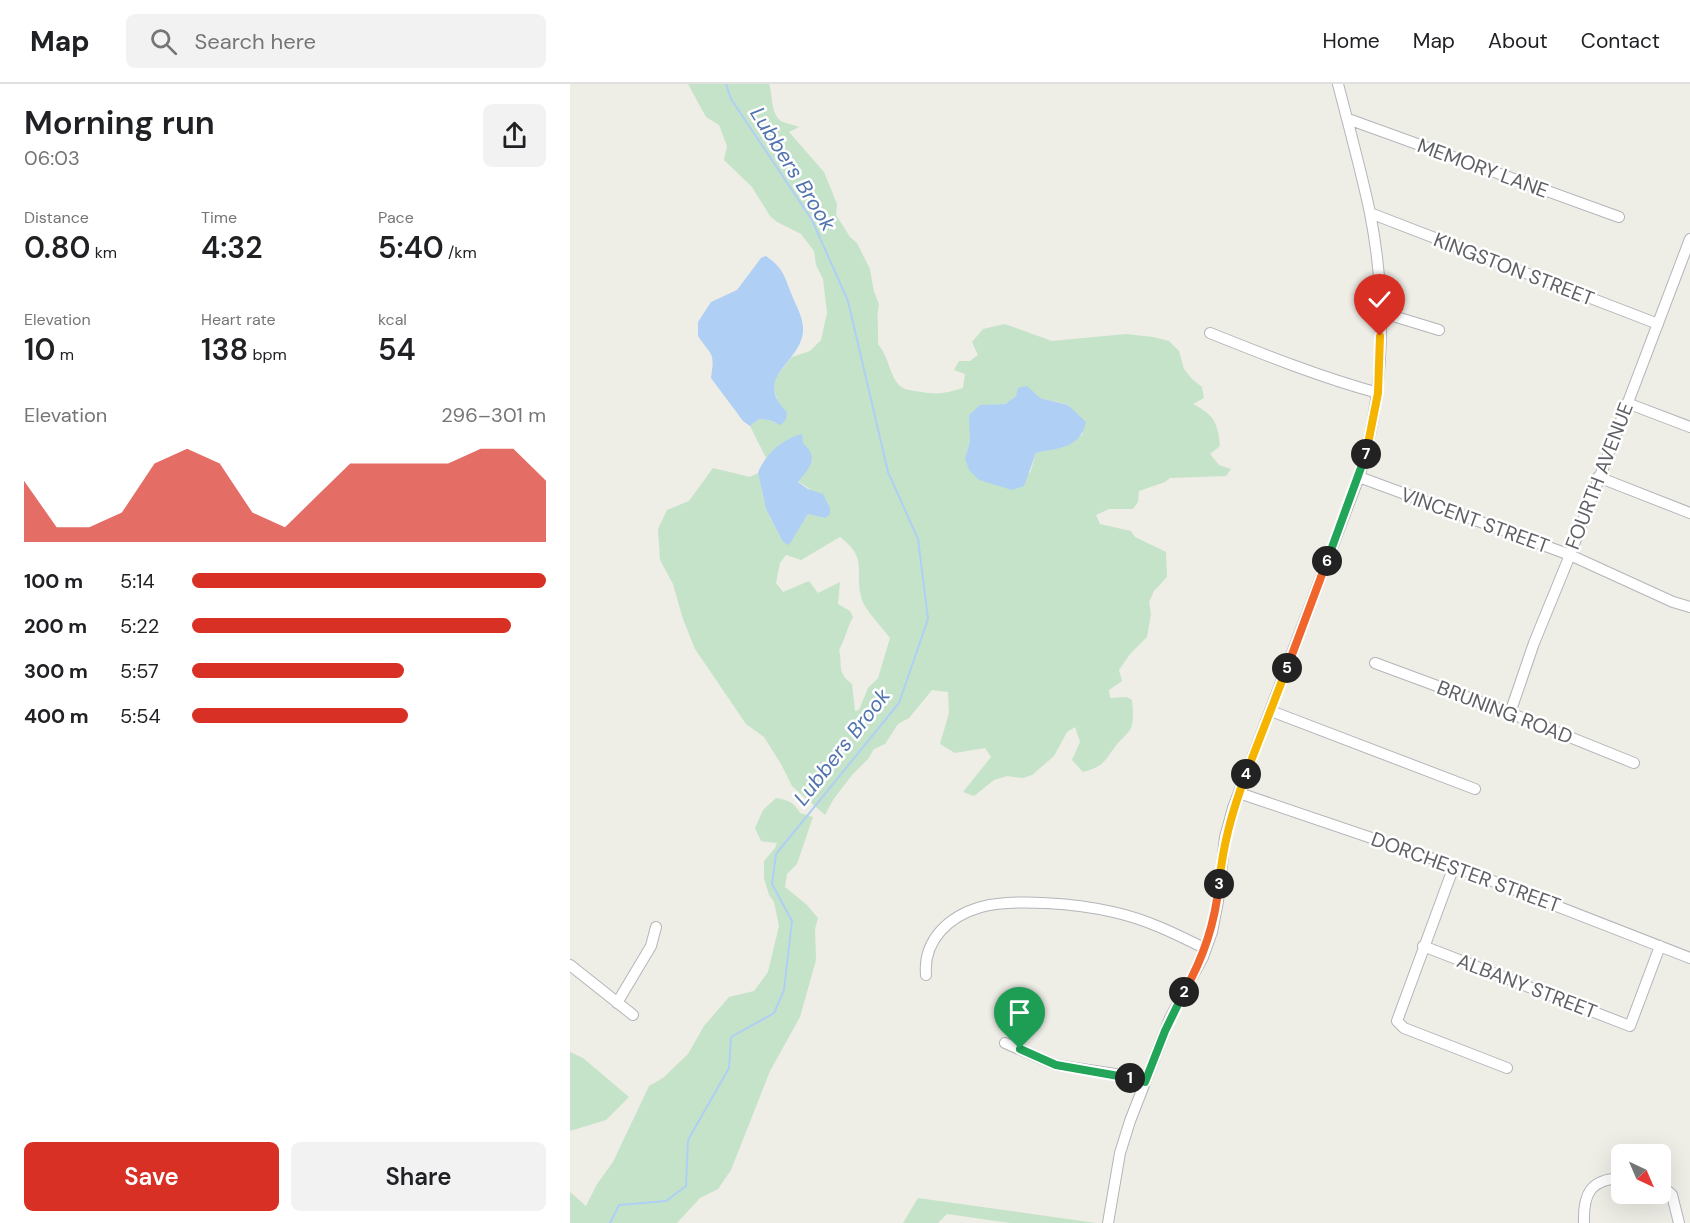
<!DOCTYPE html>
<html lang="en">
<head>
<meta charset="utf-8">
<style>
	:root { --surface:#fff; --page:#f2f2f2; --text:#202124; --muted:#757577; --line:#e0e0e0; --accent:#d93025 }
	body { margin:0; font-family:"DM Sans",sans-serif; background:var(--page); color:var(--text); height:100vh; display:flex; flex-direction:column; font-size:22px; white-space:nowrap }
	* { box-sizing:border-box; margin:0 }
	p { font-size:20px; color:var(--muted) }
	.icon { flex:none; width:33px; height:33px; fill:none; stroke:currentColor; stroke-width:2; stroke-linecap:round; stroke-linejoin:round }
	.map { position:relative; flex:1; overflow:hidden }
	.side { display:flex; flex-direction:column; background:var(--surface); width:570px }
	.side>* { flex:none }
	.needle { width:39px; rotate:136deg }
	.buttons { position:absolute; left:1041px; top:1060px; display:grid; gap:12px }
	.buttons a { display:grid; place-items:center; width:60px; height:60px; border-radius:9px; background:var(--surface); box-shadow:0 6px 24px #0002; font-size:30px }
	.pin { position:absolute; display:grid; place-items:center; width:51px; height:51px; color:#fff; margin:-62px -26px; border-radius:50% 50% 50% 0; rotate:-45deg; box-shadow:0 0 6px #0007 }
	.pin .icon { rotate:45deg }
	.km { position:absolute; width:30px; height:30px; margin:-15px; border-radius:50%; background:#222; color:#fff; font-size:16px; line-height:30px; text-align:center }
	.round { display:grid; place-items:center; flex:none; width:63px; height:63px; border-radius:9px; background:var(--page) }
	.headline { display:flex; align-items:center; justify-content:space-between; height:102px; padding:0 24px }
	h1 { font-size:33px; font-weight:600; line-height:45px }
	.stats { display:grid; grid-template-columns:repeat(3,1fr); gap:9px; height:102px; padding:6px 24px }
	.stats div { display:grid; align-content:center }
	.stats b { font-size:30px; font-weight:600 }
	.stats small { font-size:16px; font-weight:400 }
	.stats p { font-size:16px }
	.chart { height:168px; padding:12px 24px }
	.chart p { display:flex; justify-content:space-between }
	.chart svg { width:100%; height:108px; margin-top:6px; fill:var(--accent); opacity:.7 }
	.button { display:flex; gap:12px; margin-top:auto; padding:12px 24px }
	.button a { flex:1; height:69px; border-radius:9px; background:var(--accent); color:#fff; font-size:24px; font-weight:600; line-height:69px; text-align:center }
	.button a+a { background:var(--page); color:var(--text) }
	ul { padding:0 24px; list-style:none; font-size:20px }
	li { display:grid; grid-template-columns:96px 72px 1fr; align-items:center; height:45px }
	li i { height:15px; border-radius:8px; background:var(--accent) }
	header { display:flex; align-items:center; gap:36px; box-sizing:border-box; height:84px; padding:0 30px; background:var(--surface); border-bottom:2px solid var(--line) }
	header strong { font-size:28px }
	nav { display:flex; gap:33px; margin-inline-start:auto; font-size:21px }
	.search { width:420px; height:54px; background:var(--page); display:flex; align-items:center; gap:15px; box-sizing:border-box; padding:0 21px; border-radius:9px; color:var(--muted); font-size:22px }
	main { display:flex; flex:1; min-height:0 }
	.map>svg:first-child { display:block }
	.green { fill:#c5e3c9; fill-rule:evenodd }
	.water { fill:#afcff5 }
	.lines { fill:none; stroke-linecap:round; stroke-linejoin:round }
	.stream { stroke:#afcff5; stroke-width:2 }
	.minor-casing { stroke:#b3b5b9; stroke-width:12 }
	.minor { stroke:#fff; stroke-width:10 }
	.split-1-casing { stroke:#fff; stroke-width:12 }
	.split-2-casing { stroke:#fff; stroke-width:12 }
	.split-3-casing { stroke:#fff; stroke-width:12 }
	.split-4-casing { stroke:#fff; stroke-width:12 }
	.split-5-casing { stroke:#fff; stroke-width:12 }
	.split-6-casing { stroke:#fff; stroke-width:12 }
	.split-7-casing { stroke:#fff; stroke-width:12 }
	.split-8-casing { stroke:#fff; stroke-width:12 }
	.split-1 { stroke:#22a559; stroke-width:8 }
	.split-2 { stroke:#22a559; stroke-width:8 }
	.split-3 { stroke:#f0652b; stroke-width:8 }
	.split-4 { stroke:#f5b400; stroke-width:8 }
	.split-5 { stroke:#f5b400; stroke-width:8 }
	.split-6 { stroke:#f0652b; stroke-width:8 }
	.split-7 { stroke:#22a559; stroke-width:8 }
	.split-8 { stroke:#f5b400; stroke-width:8 }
	.labels { text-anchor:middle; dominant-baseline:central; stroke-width:5; stroke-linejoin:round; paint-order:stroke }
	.street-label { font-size:20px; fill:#5e6065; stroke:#fff }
	.water-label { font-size:21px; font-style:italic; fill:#5174af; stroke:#fff }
</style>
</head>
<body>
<header>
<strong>Map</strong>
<div class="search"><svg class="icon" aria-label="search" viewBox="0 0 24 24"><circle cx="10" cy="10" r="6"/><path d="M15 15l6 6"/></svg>Search here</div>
<nav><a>Home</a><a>Map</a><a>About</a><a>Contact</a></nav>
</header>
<main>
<section class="side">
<div class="headline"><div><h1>Morning run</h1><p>06:03</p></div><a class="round"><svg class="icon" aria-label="share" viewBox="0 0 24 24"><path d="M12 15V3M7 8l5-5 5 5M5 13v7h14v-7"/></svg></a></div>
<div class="stats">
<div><p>Distance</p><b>0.80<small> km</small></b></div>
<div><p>Time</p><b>4:32</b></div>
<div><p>Pace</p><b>5:40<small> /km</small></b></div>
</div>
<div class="stats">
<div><p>Elevation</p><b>10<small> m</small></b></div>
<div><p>Heart rate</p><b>138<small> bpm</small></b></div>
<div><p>kcal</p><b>54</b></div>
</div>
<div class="chart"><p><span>Elevation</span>296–301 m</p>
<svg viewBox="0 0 160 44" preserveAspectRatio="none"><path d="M0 44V19L10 38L20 38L30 32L40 12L50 6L60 12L70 32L80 38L90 25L100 12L110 12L120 12L130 12L140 6L150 6L160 19V44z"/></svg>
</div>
<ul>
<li><b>100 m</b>5:14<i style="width:100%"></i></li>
<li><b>200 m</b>5:22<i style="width:90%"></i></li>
<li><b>300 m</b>5:57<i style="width:60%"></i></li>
<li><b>400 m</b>5:54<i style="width:61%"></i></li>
</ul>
<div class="button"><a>Save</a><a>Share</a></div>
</section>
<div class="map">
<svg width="1120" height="1139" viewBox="0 0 1120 1139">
	<rect width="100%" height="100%" fill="#eeede6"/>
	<path class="green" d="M 118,0 L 199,0 C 203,10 200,29 211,37 C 214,39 224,41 229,43 L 219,48 L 254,88 L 267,120 L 266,131 L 280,153 L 287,159 L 300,185 L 304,208 L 309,220 C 306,233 309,246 308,260 C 317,271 318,282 324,294 C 331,307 339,306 352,308 C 370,311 375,309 393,304 L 395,290 L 384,286 L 389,277 L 400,277 L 408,271 L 402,258 L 413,245 L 435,240 L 482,257 L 556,250 L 583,253 L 599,257 L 609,267 L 614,285 L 622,295 L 632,303 L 634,314 L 623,320 C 644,331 648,339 650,362 L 640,370 L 649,381 L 661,385 L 656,392 L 600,394 L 595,398 L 569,407 L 568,418 L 563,425 L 539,425 L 526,431 L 530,440 L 561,447 L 565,453 L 596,468 L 597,493 L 584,507 L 579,518 L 581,530 L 577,553 L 560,570 L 549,586 L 552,597 L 539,606 L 540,614 L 557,613 L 562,616 C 563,625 564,636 561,644 C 558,650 552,654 548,659 C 535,675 536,682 513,688 L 502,676 L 510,658 L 505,643 L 497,648 L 484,672 L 462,691 L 453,694 L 437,692 L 424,696 L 404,712 L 393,708 L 421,673 L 415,664 L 385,669 L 370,660 L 379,629 L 378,608 L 362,606 L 339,634 L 328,640 L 315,660 L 304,665 L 298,675 L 282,691 L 263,716 L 255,731 L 222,702 L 211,680 L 194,653 L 176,640 L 125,565 L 113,535 L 103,500 L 90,476 L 88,445 L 97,426 L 119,417 L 143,384 L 180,393 L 188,389 L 196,425 L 213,458 L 219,460 L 238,430 L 255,434 L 247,410 L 228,397 L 233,391 L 211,361 L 196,374 L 180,342 L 189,335 L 199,336 L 205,339 L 217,328 L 209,320 L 203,303 L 206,293 L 222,273 L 240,267 L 251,256 L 257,229 L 253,195 L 246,181 L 244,167 L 231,150 L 207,138 L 200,132 L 182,103 L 154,76 L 157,62 L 149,41 L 136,33 ZM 446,312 L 470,314 L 499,321 L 513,350 L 494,363 L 466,369 L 460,389 L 395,374 L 400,357 L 418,321 L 435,320 ZM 270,453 C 300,476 283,486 292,516 C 296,527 313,544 320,554 L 308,594 L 298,604 L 289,626 L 285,627 L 282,600 C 266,588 273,581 269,566 C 275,555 277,544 283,533 L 280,527 L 268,520 L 270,498 L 248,509 L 239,497 L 213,508 L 206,499 L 210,479 L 216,471 L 231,476 Z
		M 206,714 C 218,716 224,718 230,729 L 243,733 L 227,780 L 217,790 L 215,803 L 237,821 L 248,834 L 245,845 L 246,876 L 230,933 L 200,987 L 161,1086 L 148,1105 L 130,1114 L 107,1139 L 0,1139 L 0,1108 L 16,1122 L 27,1100 L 43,1078 L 79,1002 L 93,994 L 118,970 L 134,942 L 159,913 L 184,907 L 198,888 L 209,842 L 204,818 L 199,811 L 194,794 L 194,777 L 205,764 L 207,759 L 191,757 L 185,744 L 193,726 Z
		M 0,968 L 13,974 L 59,1013 L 36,1036 L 0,1047 Z
		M 348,1114 L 526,1139 L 440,1139 L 377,1130 L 368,1139 L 333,1139 Z"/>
	<path class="water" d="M 196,172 C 213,184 214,191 221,209 C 226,222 234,234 233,248 C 229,281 182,293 217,328 L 216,335 L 211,341 L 199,336 L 189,335 L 180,342 L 173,337 L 141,294 C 145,267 142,273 128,252 L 128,238 L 141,218 L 167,206 L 191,174 Z
		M 457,302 L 470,314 L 498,321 L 516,338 C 510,365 488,364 466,369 L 454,402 L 442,406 L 409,396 L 399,386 L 395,374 L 400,357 L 399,331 L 410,321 L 435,320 L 446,312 L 448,304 Z
		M 232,350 L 233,359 C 250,375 239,384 228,398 L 238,405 L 253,410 L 260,424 L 260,430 L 255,434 L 238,430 L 219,461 L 213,458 L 196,425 L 188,389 C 194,372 213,354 232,350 Z"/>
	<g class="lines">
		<path class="stream" d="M 40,1139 L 49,1121 L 96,1117 L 116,1102 L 118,1056 L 159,984 L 161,953 L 204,929 L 214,906 L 222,837 L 202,800 L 206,770 L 329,619 L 358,535 L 348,455 L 318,388 L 278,217 L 242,136 L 161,15 L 156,0"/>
		<g class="minor-casing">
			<path id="minor" d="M 778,35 L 1049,133
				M 800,129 L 1088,240
				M 810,228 L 869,246
				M 640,249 C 695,271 750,293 808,309
				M 1057,319 L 1120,343
				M 789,393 L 1000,471 L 1103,518 L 1120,523
				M 1028,393 L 1120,429
				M 805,579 L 940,629 L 1064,679
				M 701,627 L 905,705
				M 940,629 L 964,559 L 1000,471 L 1120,155
				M 669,709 L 884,782 L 1120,874
				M 884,782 L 827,937 L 834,944 L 937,984
				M 853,862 L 1060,942 L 1090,862
				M 0,881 L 63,931
				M 356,891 C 353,856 379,832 411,823 C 444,814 509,820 543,828 C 576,835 606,850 636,865
				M 47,919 L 81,862 L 86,843
				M 435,959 L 486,981 L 545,990 L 575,998
				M 1090,1100 L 1102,1111 L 1109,1139
				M 538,1139 L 550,1069 L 560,1037 L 600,934 L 633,873 L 642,848 L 648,817 L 655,753 L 663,724 L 789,393 C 815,309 817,215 800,129 C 791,86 779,43 768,0
				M 1014,1139 C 1013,1110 1020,1095 1052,1094"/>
		</g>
		<use href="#minor" class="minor"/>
	</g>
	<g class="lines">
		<g class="split-1-casing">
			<path id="split-1" d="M 450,965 L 486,981 L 560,994"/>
		</g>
		<g class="split-2-casing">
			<path id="split-2" d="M 560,994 L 575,998 L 595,947 L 614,908"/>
		</g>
		<g class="split-3-casing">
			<path id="split-3" d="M 614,908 C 634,873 645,840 649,800"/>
		</g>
		<g class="split-4-casing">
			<path id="split-4" d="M 649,800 C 653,760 662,728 676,690"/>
		</g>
		<g class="split-5-casing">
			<path id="split-5" d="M 676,690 L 717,584"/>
		</g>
		<g class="split-6-casing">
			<path id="split-6" d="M 717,584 L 757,477"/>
		</g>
		<g class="split-7-casing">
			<path id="split-7" d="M 757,477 L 796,370"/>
		</g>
		<g class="split-8-casing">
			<path id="split-8" d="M 796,370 L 808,309 L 810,252"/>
		</g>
		<use href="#split-1" class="split-1"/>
		<use href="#split-2" class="split-2"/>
		<use href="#split-3" class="split-3"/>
		<use href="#split-4" class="split-4"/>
		<use href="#split-5" class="split-5"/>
		<use href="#split-6" class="split-6"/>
		<use href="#split-7" class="split-7"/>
		<use href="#split-8" class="split-8"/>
	</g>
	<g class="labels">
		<g class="street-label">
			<text transform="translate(913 84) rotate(20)">MEMORY LANE</text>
			<text transform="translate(944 185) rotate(21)">KINGSTON STREET</text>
			<text transform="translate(1029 392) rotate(-69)">FOURTH AVENUE</text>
			<text transform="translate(905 436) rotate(20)">VINCENT STREET</text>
			<text transform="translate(935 628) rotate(21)">BRUNING ROAD</text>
			<text transform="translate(896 788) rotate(20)">DORCHESTER STREET</text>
			<text transform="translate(957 902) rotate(21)">ALBANY STREET</text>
		</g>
		<g class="water-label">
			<text transform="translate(223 85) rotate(58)">Lubbers Brook</text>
			<text transform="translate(272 663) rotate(-52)">Lubbers Brook</text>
		</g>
	</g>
</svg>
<div class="buttons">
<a><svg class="needle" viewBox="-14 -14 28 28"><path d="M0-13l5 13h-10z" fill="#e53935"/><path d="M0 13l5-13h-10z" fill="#757577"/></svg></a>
</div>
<div class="pin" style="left:450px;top:965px;background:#1e9e55"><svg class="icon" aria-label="arrive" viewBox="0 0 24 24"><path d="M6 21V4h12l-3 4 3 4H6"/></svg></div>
<div class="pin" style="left:810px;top:252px;background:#d93025"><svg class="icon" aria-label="check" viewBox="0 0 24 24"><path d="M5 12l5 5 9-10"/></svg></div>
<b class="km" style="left:560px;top:994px">1</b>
<b class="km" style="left:614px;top:908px">2</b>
<b class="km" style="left:649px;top:800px">3</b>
<b class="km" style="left:676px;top:690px">4</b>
<b class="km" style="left:717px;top:584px">5</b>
<b class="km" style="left:757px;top:477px">6</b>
<b class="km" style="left:796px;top:370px">7</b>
</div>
</main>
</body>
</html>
